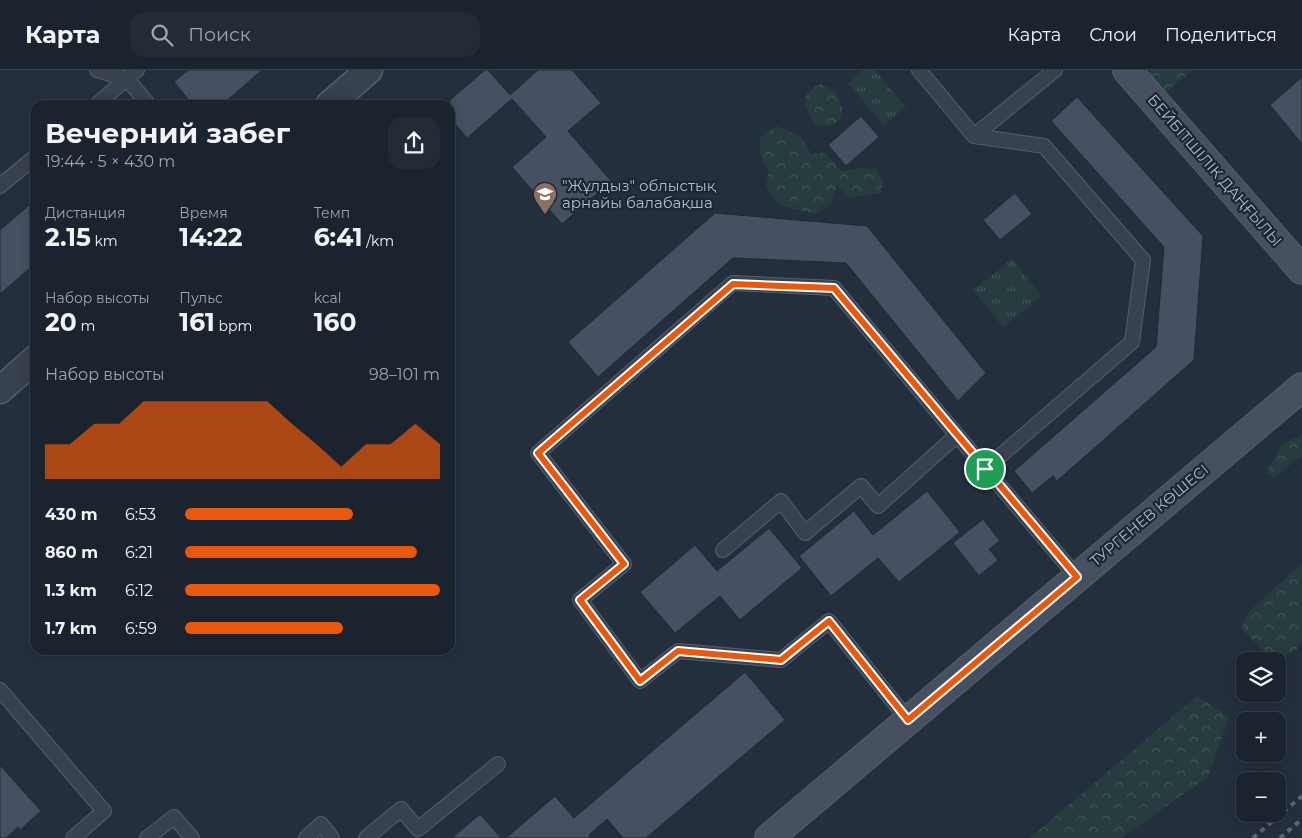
<!DOCTYPE html>
<html lang="ru">
<head>
<meta charset="utf-8">
<style>
	:root { --surface:#1b232e; --page:#242b36; --text:#f1f3f6; --muted:#a0a4aa; --line:#39404a; --accent:#ea580c }
	body { margin:0; font-family:Montserrat,sans-serif; background:var(--page); color:var(--text); height:100vh; display:flex; flex-direction:column; font-size:19px; white-space:nowrap }
	* { box-sizing:border-box; margin:0 }
	p { font-size:16px; color:var(--muted) }
	.icon { flex:none; width:28px; height:28px; fill:none; stroke:currentColor; stroke-width:2; stroke-linecap:round; stroke-linejoin:round }
	.map { position:relative; flex:1; overflow:hidden }
	.side { position:absolute; left:30px; top:30px; width:425px; height:555px; display:flex; flex-direction:column; background:var(--surface); border-radius:15px; box-shadow:0 2px 12px #0003,0 0 0 1px var(--line) }
	.side>* { flex:none }
	.controls { position:absolute; left:1236px; top:582px; display:grid; gap:10px }
	.controls a { display:grid; place-items:center; width:50px; height:50px; border-radius:10px; background:var(--surface); box-shadow:0 2px 12px #0003,0 0 0 1px var(--line); font-size:25px }
	.pin { position:absolute; display:grid; place-items:center; width:42px; height:42px; color:#fff; margin:-21px; border:2px solid #fff; border-radius:50%; box-shadow:0 1px 5px #0007 }
	.round { display:grid; place-items:center; flex:none; width:52px; height:52px; border-radius:15px; background:var(--page) }
	.overview { display:flex; align-items:center; justify-content:space-between; height:85px; padding:0 15px }
	h1 { font-size:28px; font-weight:700; line-height:38px }
	.stats { display:grid; grid-template-columns:repeat(3,1fr); gap:8px; height:85px; padding:5px 15px }
	.stats div { display:grid; align-content:center }
	.stats b { font-size:25px; font-weight:700 }
	.stats small { font-size:14px; font-weight:400 }
	.stats p { font-size:14px }
	.chart { height:140px; padding:10px 15px }
	.chart p { display:flex; justify-content:space-between }
	.chart svg { width:100%; height:90px; margin-top:5px; fill:var(--accent); opacity:.7 }
	ul { padding:0 15px; list-style:none; font-size:16px }
	li { display:grid; grid-template-columns:80px 60px 1fr; align-items:center; height:38px }
	li i { height:12px; border-radius:6px; background:var(--accent) }
	header { display:flex; align-items:center; gap:30px; box-sizing:border-box; height:70px; padding:0 25px; background:var(--surface); border-bottom:1px solid var(--line) }
	header strong { font-size:24px }
	nav { display:flex; gap:28px; margin-inline-start:auto; font-size:18px }
	.search { width:350px; height:45px; background:var(--page); display:flex; align-items:center; gap:12px; box-sizing:border-box; padding:0 18px; border-radius:15px; color:var(--muted); font-size:19px }
	.map>svg:first-child { display:block }
	.forest { fill:url(#forest-crowns) }
	.park { fill:url(#park-tufts) }
	.building { fill:#455162; stroke:#1f2835 }
	.lines { fill:none; stroke-linecap:round; stroke-linejoin:round }
	.lane-casing { stroke:#565f6c; stroke-width:16 }
	.street-casing { stroke:#565f6c; stroke-width:29 }
	.secondary-casing { stroke:#565f6c; stroke-width:30 }
	.lane { stroke:#38414e; stroke-width:14 }
	.street { stroke:#38414e; stroke-width:26 }
	.secondary { stroke:#465061; stroke-width:28 }
	.rail { stroke:#5a6575; stroke-width:4; stroke-dasharray:5 5; stroke-linecap:butt }
	.route-casing { stroke:#fff; stroke-width:10 }
	.route { stroke:#ea580c; stroke-width:6 }
	.labels { text-anchor:middle; dominant-baseline:central; stroke-width:4.5; stroke-linejoin:round; paint-order:stroke }
	.street-label { font-size:15px; fill:#b4bcc9; stroke:#1d2633 }
	.poi-label { font-size:15px; fill:#b4bcc9; stroke:#1d2633; text-anchor:start }
</style>
</head>
<body>
<header>
<strong>Карта</strong>
<div class="search"><svg class="icon" aria-label="search" viewBox="0 0 24 24"><circle cx="10" cy="10" r="6"/><path d="M15 15l6 6"/></svg>Поиск</div>
<nav><a>Карта</a><a>Слои</a><a>Поделиться</a></nav>
</header>
<div class="map">
<svg width="1302" height="768" viewBox="0 0 1302 768">
	<defs>
		<pattern id="forest-crowns" width="20" height="18" patternUnits="userSpaceOnUse" patternTransform="scale(1.25)"><rect width="20" height="18" fill="#263c3f"/><path d="M2 6a3 3 0 1 1 6 0M12 15a3 3 0 1 1 6 0" fill="none" stroke="#435659"/></pattern>
		<pattern id="park-tufts" width="24" height="20" patternUnits="userSpaceOnUse" patternTransform="scale(1.25)"><rect width="24" height="20" fill="#263c3f"/><path d="M3 7l-1-3M5 7V3M7 7l1-3M15 17l-1-3M17 17v-4M19 17l1-3" fill="none" stroke="#435659"/></pattern>
	</defs>
	<rect width="100%" height="100%" fill="#242f3e"/>
	<path class="forest" d="M 1142,0 L 1192,0 L 1163,25 Z
		M 821,14 L 836,21 L 842,36 L 842,47 C 833,57 827,58 815,54 C 804,36 798,24 821,14 Z
		M 776,56 L 800,66 L 812,85 L 825,82 L 841,101 L 861,98 L 876,99 L 883,111 L 881,123 L 849,128 L 837,115 L 831,134 L 815,144 L 789,138 L 775,131 L 766,117 L 769,102 L 761,87 L 760,67 Z
		M 1302,364 L 1302,387 C 1293,389 1284,403 1274,407 L 1266,403 L 1281,375 Z
		M 1302,494 L 1302,570 L 1296,580 L 1274,591 L 1241,558 L 1250,540 Z
		M 1197,626 L 1229,647 L 1208,707 L 1121,768 L 1030,768 Z"/>
	<path class="park" d="M 863,0 L 875,0 L 906,37 L 883,55 L 848,13 Z
		M 1012,189 L 1042,226 L 1003,257 L 973,220 Z"/>
	<path class="building" d="M 188,0 L 262,0 L 222,35 L 193,35 L 174,12 Z
		M 485,0 L 488,0 L 510,25 L 538,0 L 572,0 L 601,33 L 568,61 L 611,111 L 562,154 L 512,97 L 546,67 L 512,29 L 467,68 L 450,48 L 450,30 Z
		M 1302,7 L 1302,74 L 1270,35 Z
		M 1077,27 L 1203,166 L 1194,290 L 1057,411 L 1053,406 L 1032,423 L 1014,401 L 1156,277 L 1164,177 L 1051,51 Z
		M 861,46 L 879,67 L 846,96 L 828,75 Z
		M 1015,123 L 1032,144 L 1000,170 L 983,150 Z
		M 35,130 L 35,194 L 0,224 L 0,160 Z
		M 715,143 L 867,156 L 986,303 L 958,331 L 846,193 L 733,188 L 598,307 L 568,272 Z
		M 927,421 L 960,462 L 899,512 L 878,488 L 831,526 L 799,486 L 854,441 L 873,465 Z
		M 983,449 L 1000,471 L 989,479 L 998,490 L 979,506 L 953,473 Z
		M 769,458 L 802,498 L 740,550 L 720,526 L 675,563 L 640,522 L 695,475 L 717,501 Z
		M 745,602 L 785,650 L 646,768 L 623,768 L 607,749 L 589,765 L 591,768 L 506,768 L 555,726 L 574,748 Z
		M 0,695 L 41,741 L 20,760 L 18,757 L 6,768 L 0,768 Z
		M 480,744 L 501,768 L 452,768 Z"/>
	<g class="lines">
		<g class="lane-casing">
			<path id="lane" d="M 97,0 L 127,9 L 149,35
				M 919,0 L 974,66
				M 96,35 L 137,0
				M 0,116 L 35,87
				M 985,399 L 1132,272 L 1143,190 L 1044,76 L 974,66 L 1055,0
				M 723,480 L 781,431 L 805,463 L 861,416 L 878,436 L 957,365 L 1077,507
				M 0,620 L 104,741 L 73,768
				M 908,650 L 829,551 L 781,590 L 678,581 L 640,611 L 580,530 L 624,494 L 538,383 L 733,213 L 834,218 L 957,365
				M 147,768 L 174,747 L 192,768
				M 306,768 L 321,754 L 332,768
				M 366,768 L 401,739 L 418,759 L 498,694"/>
		</g>
		<g class="street-casing">
			<path id="street" d="M 329,35 L 369,0
				M 0,320 L 35,289"/>
		</g>
		<g class="secondary-casing">
			<path id="secondary" d="M 1127,0 L 1302,200
				M 769,768 L 1302,317"/>
		</g>
		<use href="#lane" class="lane"/>
		<use href="#street" class="street"/>
		<use href="#secondary" class="secondary"/>
		<path class="rail" d="M 1253,768 L 1302,726
			M 1280,768 L 1302,749"/>
	</g>
	<g class="lines">
		<g class="route-casing">
			<path id="route" d="M 733,214 L 834,218 L 1077,507 L 908,650 L 829,551 L 781,590 L 678,581 L 640,611 L 580,530 L 624,494 L 538,383 Z"/>
		</g>
		<use href="#route" class="route"/>
	</g>
	<defs>
		<g id="school-pin" transform="scale(1.25)"><path d="M0 17L-7.5 6A9.5 9.5 0 1 1 7.5 6Z" fill="#8d6e63" stroke="#1d2633"/><path d="M0-5L7-2L0 1L-7-2ZM-4 1L0 2.5L4 1V4Q0 6-4 4Z" fill="#fff"/></g>
	</defs>
	<g fill-rule="evenodd">
		<use href="#school-pin" x="545" y="124"/>
	</g>
	<g class="labels">
		<g class="street-label">
			<text transform="translate(1215 100) rotate(49)">БЕЙБІТШІЛІК ДАҢҒЫЛЫ</text>
			<text transform="translate(1149 445) rotate(-40)">ТУРГЕНЕВ КӨШЕСІ</text>
		</g>
		<g class="poi-label">
			<text x="562" y="115">"Жұлдыз" облыстық<tspan x="562" dy="17">арнайы балабақша</tspan></text>
		</g>
	</g>
</svg>
<div class="controls">
<a><svg class="icon" aria-label="layers" viewBox="0 0 24 24"><path d="M12 4l9 5-9 5-9-5zM3 14l9 5 9-5"/></svg></a>
<a>+</a>
<a>−</a>
</div>
<div class="pin" style="left:985px;top:399px;background:#1e9e55"><svg class="icon" aria-label="arrive" viewBox="0 0 24 24"><path d="M6 21V4h12l-3 4 3 4H6"/></svg></div>
<section class="side">
<div class="overview"><div><h1>Вечерний забег</h1><p>19:44 · 5 × 430 m</p></div><a class="round"><svg class="icon" aria-label="share" viewBox="0 0 24 24"><path d="M12 15V3M7 8l5-5 5 5M5 13v7h14v-7"/></svg></a></div>
<div class="stats">
<div><p>Дистанция</p><b>2.15<small> km</small></b></div>
<div><p>Время</p><b>14:22</b></div>
<div><p>Темп</p><b>6:41<small> /km</small></b></div>
</div>
<div class="stats">
<div><p>Набор высоты</p><b>20<small> m</small></b></div>
<div><p>Пульс</p><b>161<small> bpm</small></b></div>
<div><p>kcal</p><b>160</b></div>
</div>
<div class="chart"><p><span>Набор высоты</span>98–101 m</p>
<svg viewBox="0 0 160 44" preserveAspectRatio="none"><path d="M0 44V27L10 27L20 17L30 17L40 6L50 6L60 6L70 6L80 6L90 6L100 17L110 27L120 38L130 27L140 27L150 17L160 27V44z"/></svg>
</div>
<ul>
<li><b>430 m</b>6:53<i style="width:66%"></i></li>
<li><b>860 m</b>6:21<i style="width:91%"></i></li>
<li><b>1.3 km</b>6:12<i style="width:100%"></i></li>
<li><b>1.7 km</b>6:59<i style="width:62%"></i></li>
</ul>
</section>
</div>
</body>
</html>
